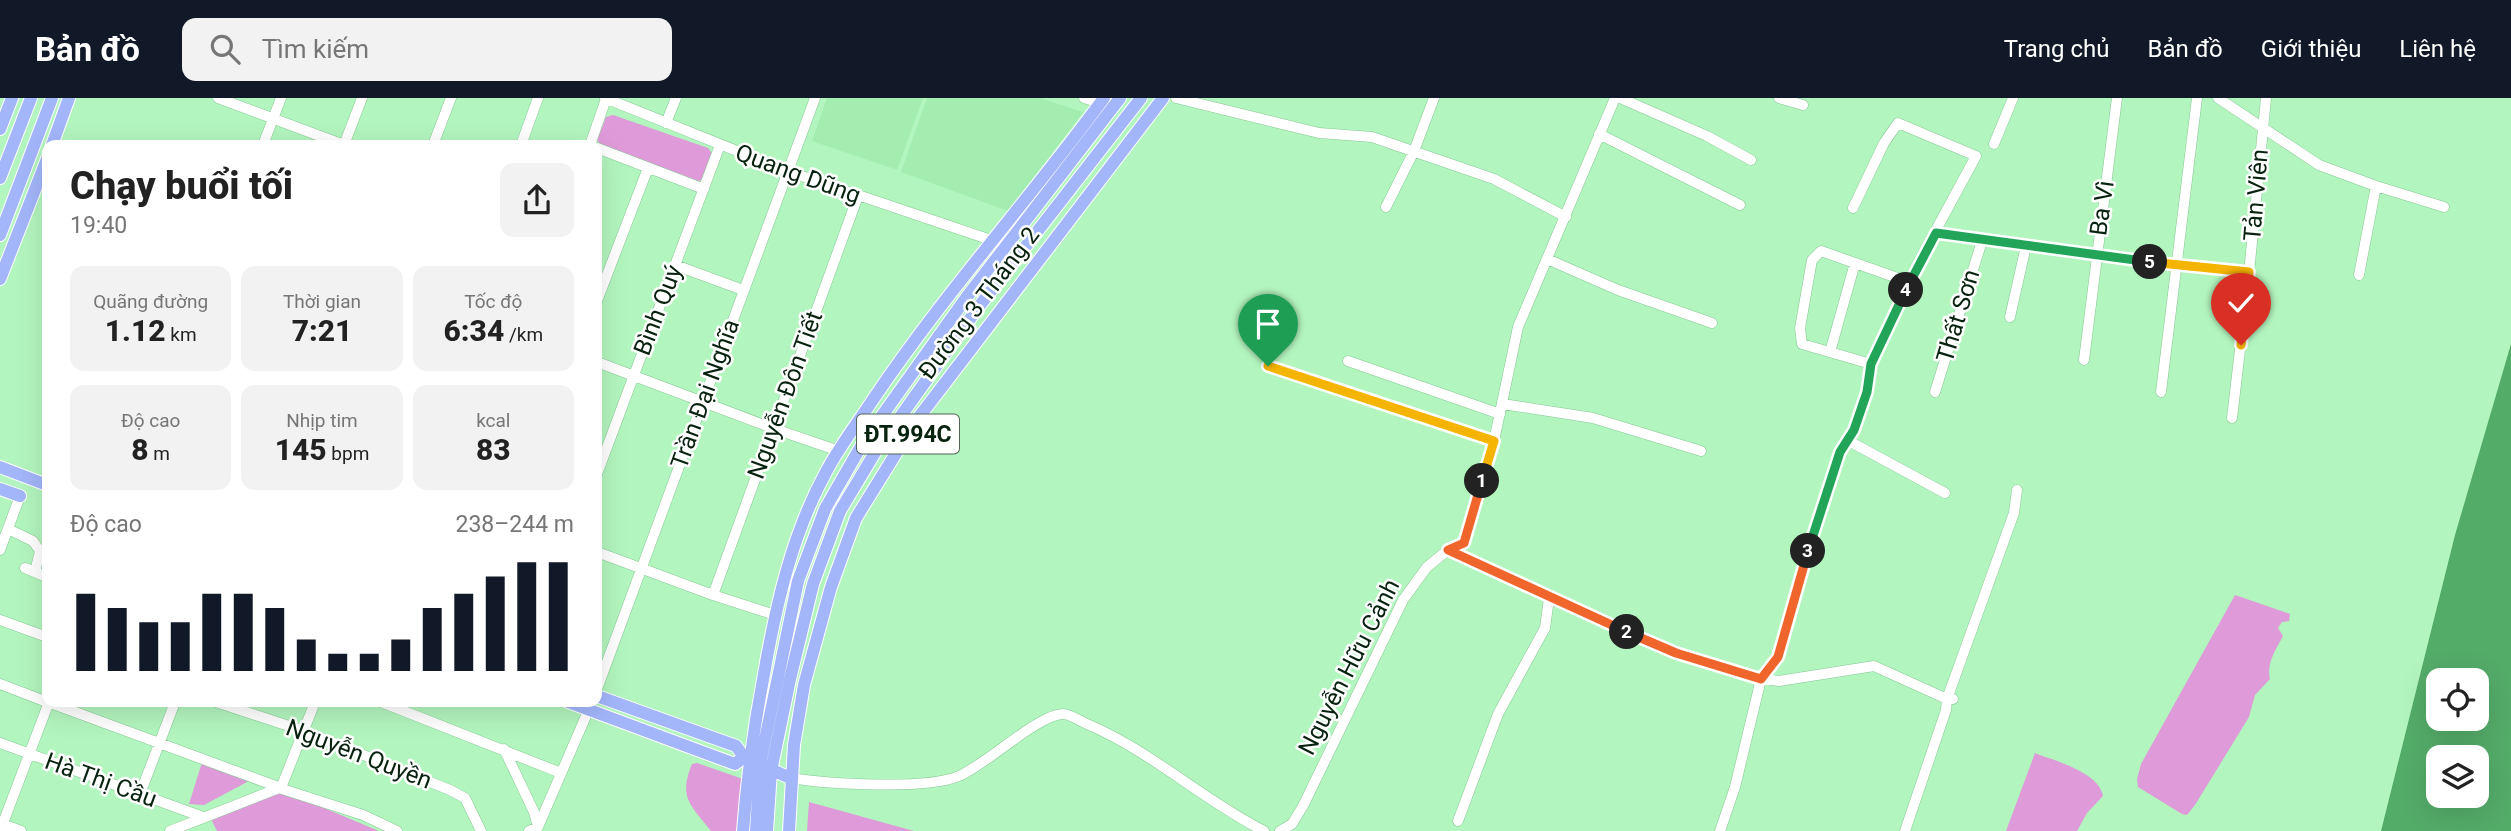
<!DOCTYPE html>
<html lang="vi">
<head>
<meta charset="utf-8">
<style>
	:root { --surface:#fff; --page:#f2f2f2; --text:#222; --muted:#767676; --accent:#111827 }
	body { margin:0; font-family:Roboto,sans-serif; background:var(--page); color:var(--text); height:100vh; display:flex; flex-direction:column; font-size:26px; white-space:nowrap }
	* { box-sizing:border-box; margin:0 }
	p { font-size:23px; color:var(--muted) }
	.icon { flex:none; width:38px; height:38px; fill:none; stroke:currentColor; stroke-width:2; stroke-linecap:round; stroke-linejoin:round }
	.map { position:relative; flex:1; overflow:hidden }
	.sheet { position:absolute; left:42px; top:42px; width:560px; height:567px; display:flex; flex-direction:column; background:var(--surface); border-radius:14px; box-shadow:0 7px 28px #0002 }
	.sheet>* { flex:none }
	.controls { position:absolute; left:2426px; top:570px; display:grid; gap:14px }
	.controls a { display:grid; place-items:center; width:63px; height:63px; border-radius:14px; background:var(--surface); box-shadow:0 7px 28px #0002; font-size:35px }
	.pin { position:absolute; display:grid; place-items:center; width:60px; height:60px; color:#fff; margin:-72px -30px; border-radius:50% 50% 50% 0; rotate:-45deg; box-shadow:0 0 7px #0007 }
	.pin .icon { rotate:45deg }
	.km { position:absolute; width:35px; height:35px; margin:-18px; border-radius:50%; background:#222; color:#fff; font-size:19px; line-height:35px; text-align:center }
	.round { display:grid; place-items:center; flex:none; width:74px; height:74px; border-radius:14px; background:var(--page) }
	.summary { display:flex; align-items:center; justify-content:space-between; height:119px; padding:0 28px }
	h1 { font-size:38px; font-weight:800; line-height:52px }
	.figures { display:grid; grid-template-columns:repeat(3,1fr); gap:10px; height:119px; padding:7px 28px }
	.figures div { display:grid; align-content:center; border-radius:14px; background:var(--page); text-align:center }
	.figures b { font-size:30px; font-weight:800 }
	.figures small { font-size:19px; font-weight:400 }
	.figures p { font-size:19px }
	.chart { height:196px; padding:14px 28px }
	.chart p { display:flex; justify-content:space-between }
	.chart svg { width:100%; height:126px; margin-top:7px; stroke:var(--accent); stroke-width:6 }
	header { display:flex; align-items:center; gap:42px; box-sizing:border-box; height:98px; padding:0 35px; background:var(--accent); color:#fff }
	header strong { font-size:33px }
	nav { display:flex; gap:38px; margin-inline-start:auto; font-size:24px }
	.search { width:490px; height:63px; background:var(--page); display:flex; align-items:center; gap:18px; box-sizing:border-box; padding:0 24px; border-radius:14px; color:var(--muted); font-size:26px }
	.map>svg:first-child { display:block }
	.built { fill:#a4edb1 }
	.green { fill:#df9ad9 }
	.water { fill:#54ac69; fill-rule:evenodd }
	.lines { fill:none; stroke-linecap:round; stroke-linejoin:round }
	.minor-casing { stroke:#87c894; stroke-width:11 }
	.major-casing { stroke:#fff; stroke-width:14 }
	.minor { stroke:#fff; stroke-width:10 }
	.major { stroke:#a3b6fa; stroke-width:12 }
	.split-1-casing { stroke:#fff; stroke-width:14 }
	.split-2-casing { stroke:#fff; stroke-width:14 }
	.split-3-casing { stroke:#fff; stroke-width:14 }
	.split-4-casing { stroke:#fff; stroke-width:14 }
	.split-5-casing { stroke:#fff; stroke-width:14 }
	.split-6-casing { stroke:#fff; stroke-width:14 }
	.split-1 { stroke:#f5b400; stroke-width:9 }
	.split-2 { stroke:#f0652b; stroke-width:9 }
	.split-3 { stroke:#f0652b; stroke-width:9 }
	.split-4 { stroke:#22a559; stroke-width:9 }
	.split-5 { stroke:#22a559; stroke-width:9 }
	.split-6 { stroke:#f5b400; stroke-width:9 }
	.labels { text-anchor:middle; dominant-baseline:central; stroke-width:5; stroke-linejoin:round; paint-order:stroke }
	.shield { fill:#fff; stroke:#516456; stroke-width:2 }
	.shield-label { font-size:23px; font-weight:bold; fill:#07220e }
	.street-label { font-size:24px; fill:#07220e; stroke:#fff }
</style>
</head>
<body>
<header>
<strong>Bản đồ</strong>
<div class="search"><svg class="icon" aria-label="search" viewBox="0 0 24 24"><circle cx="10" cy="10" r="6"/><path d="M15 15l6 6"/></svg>Tìm kiếm</div>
<nav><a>Trang chủ</a><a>Bản đồ</a><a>Giới thiệu</a><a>Liên hệ</a></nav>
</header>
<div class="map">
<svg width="2511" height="733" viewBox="0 0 2511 733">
	<rect width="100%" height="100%" fill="#b3f5be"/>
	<path class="built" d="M 827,0 L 923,0 L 897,72 L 812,43 Z
		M 927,0 L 1040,0 L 1083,14 L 1008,113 L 901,74 Z"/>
	<path class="green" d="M 613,17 L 708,50 L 713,57 L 704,81 L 696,84 L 602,48 L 597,42 L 606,19 Z
		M 2235,497 L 2290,516 L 2289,523 L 2282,524 L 2278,530 L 2283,538 C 2276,551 2266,566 2270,581 L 2255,597 L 2249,619 L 2195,707 L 2187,717 L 2182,716 L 2138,689 L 2137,681 L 2141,666 Z
		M 2035,655 C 2055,663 2099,674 2103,698 L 2087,715 L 2077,733 L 2006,733 Z
		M 203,661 L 248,680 L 247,684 L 204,707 L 189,706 Z
		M 697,665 L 743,681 L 741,733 L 711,733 C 691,707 678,700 692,666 Z
		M 276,693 L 293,697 L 379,733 L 217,733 L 212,723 L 213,720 Z
		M 809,704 L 914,733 L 807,733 Z"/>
	<path class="water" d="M 2511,246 L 2511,733 L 2381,733 L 2455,437 ZM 2438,583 L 2476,583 L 2476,621 L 2438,621 ZM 2438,660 L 2476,660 L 2476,698 L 2438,698 Z"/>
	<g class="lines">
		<g class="minor-casing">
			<path id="minor" d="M 218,0 L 344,47
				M 605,0 L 787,73 L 994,143 L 1004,150
				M 1084,0 L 1100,5
				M 1176,0 L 1319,35 L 1372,39 L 1494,81 L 1566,119
				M 1620,0 L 1707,38 L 1751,62
				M 1779,0 L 1803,7
				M 2218,0 L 2319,67 L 2376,88 L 2444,109
				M 666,25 L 676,0
				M 1599,36 L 1740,107
				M 1994,46 L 2013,0
				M 263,47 L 281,0
				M 344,47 L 362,0
				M 433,47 L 451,0
				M 521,47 L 538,0
				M 590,47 L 606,1
				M 597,50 L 704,91
				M 1386,109 L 1414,53 L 1434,0
				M 1936,135 L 2096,158 L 2249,175
				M 1547,161 L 1618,192 L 1712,225
				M 675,167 L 743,192
				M 2359,177 L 2376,88
				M 597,203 L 648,70
				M 2010,219 L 2026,148
				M 1830,254 L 1855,165
				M 2084,262 L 2117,0
				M 1348,263 L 1500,316
				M 597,264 L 772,330 L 839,353
				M 1871,266 L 1802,246 L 1800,230 L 1812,162 L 1821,153 L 1909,184
				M 1268,268 L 1494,343
				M 1935,294 L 1982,143
				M 2161,294 L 2197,0
				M 1503,306 L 1593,320 L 1701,353
				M 2232,320 L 2249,175 L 2266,0
				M 1847,342 L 1945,395
				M 597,376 L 720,47
				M 8,431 L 33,443 L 40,453 L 35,474
				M 0,452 L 20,398
				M 1448,452 L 1572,510 L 1677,555 L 1757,580 L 1779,583 L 1874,568 L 1947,601 L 1953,601
				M 597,454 L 713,497 L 775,517
				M 25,470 L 47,479
				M 713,497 L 858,98
				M 0,522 L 47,539
				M 0,586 L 47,604
				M 597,591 L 815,0
				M 48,604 L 281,690 L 315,604
				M 216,604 L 304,633 L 450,692 L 465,700 L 481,733
				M 381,604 L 561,675
				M 0,645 L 203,719
				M 504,651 L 534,714 L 538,729
				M 790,680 C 828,686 926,692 959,678 C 987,666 1039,616 1063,616 C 1070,616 1080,623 1087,626 C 1151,653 1203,702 1264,733
				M 140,696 L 175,604
				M 1458,723 L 1498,616 L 1545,530 L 1549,500
				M 0,725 L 21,733
				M 0,733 L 49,604
				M 170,733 L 279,690 L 363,717 L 397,733
				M 529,733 L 538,729 L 592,604
				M 1280,733 L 1292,726 L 1303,708 L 1403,502 L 1427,469 L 1448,452 L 1464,445 L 1494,343 L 1518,229 L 1615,0
				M 1720,733 L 1735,689 L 1761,581 L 1778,559 L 1794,498 L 1823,405 L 1840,354 L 1854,332 L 1867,294 L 1871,266 L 1917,167 L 1976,58 L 1898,25 L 1884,45 L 1853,110
				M 1905,733 L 1946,612 L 1947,601 L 2014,415 L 2017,392"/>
		</g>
		<g class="major-casing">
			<path id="major" d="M 0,31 L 12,0
				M 52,47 L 69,0
				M 0,80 L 31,0
				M 0,137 L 52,0
				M 0,181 L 47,61
				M 0,369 L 47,387
				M 0,391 L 20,398
				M 597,598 L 736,648 L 744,659 L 790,680
				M 568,604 L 735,666 L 744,659
				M 743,733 C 747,680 754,628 764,576 C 776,507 792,436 826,374 C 839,349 857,326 872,303 C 943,197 1029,102 1104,0
				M 756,733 L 760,666 L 798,483 L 825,411 L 864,343 L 966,200 L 1120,0
				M 767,733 L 771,673 L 790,581 L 813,486 L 840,413 L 876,353 L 977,211 L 1141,0
				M 789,733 L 794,647 L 804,587 L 831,489 L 856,420 L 916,323 L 1163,0"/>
		</g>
		<use href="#minor" class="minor"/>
		<use href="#major" class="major"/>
	</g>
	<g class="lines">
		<g class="split-1-casing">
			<path id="split-1" d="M 1268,268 L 1494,343 L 1482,383"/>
		</g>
		<g class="split-2-casing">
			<path id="split-2" d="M 1482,383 L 1464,445 L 1448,452 L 1627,534"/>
		</g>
		<g class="split-3-casing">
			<path id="split-3" d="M 1627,534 L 1676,555 L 1761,581 L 1778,559 L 1808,453"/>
		</g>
		<g class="split-4-casing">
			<path id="split-4" d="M 1808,453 L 1840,354 L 1854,332 L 1867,294 L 1871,266 L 1906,192"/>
		</g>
		<g class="split-5-casing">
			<path id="split-5" d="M 1906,192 L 1936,135 L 2150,164"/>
		</g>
		<g class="split-6-casing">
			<path id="split-6" d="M 2150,164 L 2249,174 L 2241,247"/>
		</g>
		<use href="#split-1" class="split-1"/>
		<use href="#split-2" class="split-2"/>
		<use href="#split-3" class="split-3"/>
		<use href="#split-4" class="split-4"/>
		<use href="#split-5" class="split-5"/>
		<use href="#split-6" class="split-6"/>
	</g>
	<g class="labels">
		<rect class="shield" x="857" y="316.5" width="102" height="39" rx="5"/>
		<g class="shield-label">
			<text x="908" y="336">ĐT.994C</text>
		</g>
		<g class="street-label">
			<text transform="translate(798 76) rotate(20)">Quang Dũng</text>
			<text transform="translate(2256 97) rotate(-85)">Tản Viên</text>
			<text transform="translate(2102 110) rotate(-82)">Ba Vì</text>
			<text transform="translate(979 205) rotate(-53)">Đường 3 Tháng 2</text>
			<text transform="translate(658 212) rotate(-69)">Bình Quý</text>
			<text transform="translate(1958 218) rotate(-73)">Thất Sơn</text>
			<text transform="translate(705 296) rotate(-70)">Trần Đại Nghĩa</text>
			<text transform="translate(785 297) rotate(-70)">Nguyễn Đôn Tiết</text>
			<text transform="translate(1349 569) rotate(-63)">Nguyễn Hữu Cảnh</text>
			<text transform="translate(359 656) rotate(21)">Nguyễn Quyền</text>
			<text transform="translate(101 682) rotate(20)">Hà Thị Cầu</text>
		</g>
	</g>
</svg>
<div class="controls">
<a><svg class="icon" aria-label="locate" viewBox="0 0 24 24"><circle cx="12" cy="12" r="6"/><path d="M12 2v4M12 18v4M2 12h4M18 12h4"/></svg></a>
<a><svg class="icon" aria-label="layers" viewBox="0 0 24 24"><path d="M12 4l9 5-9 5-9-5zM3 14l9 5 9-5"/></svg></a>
</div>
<div class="pin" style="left:1268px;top:268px;background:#1e9e55"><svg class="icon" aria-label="arrive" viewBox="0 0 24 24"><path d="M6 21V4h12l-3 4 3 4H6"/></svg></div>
<div class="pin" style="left:2241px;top:247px;background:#d93025"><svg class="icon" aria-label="check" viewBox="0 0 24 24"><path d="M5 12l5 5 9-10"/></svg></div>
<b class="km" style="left:1482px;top:383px">1</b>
<b class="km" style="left:1627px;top:534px">2</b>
<b class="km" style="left:1808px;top:453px">3</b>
<b class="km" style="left:1906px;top:192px">4</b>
<b class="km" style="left:2150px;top:164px">5</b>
<section class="sheet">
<div class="summary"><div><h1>Chạy buổi tối</h1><p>19:40</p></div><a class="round"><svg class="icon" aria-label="share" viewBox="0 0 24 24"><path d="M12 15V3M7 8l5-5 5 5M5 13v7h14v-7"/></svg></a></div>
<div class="figures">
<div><p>Quãng đường</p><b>1.12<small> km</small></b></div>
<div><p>Thời gian</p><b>7:21</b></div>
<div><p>Tốc độ</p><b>6:34<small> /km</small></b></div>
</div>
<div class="figures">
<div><p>Độ cao</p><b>8<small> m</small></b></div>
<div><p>Nhịp tim</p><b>145<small> bpm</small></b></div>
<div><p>kcal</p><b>83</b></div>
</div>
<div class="chart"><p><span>Độ cao</span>238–244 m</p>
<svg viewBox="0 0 160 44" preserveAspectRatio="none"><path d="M5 44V17M15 44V22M25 44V27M35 44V27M45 44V17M55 44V17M65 44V22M75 44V33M85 44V38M95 44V38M105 44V33M115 44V22M125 44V17M135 44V11M145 44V6M155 44V6"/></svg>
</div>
</section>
</div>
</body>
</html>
